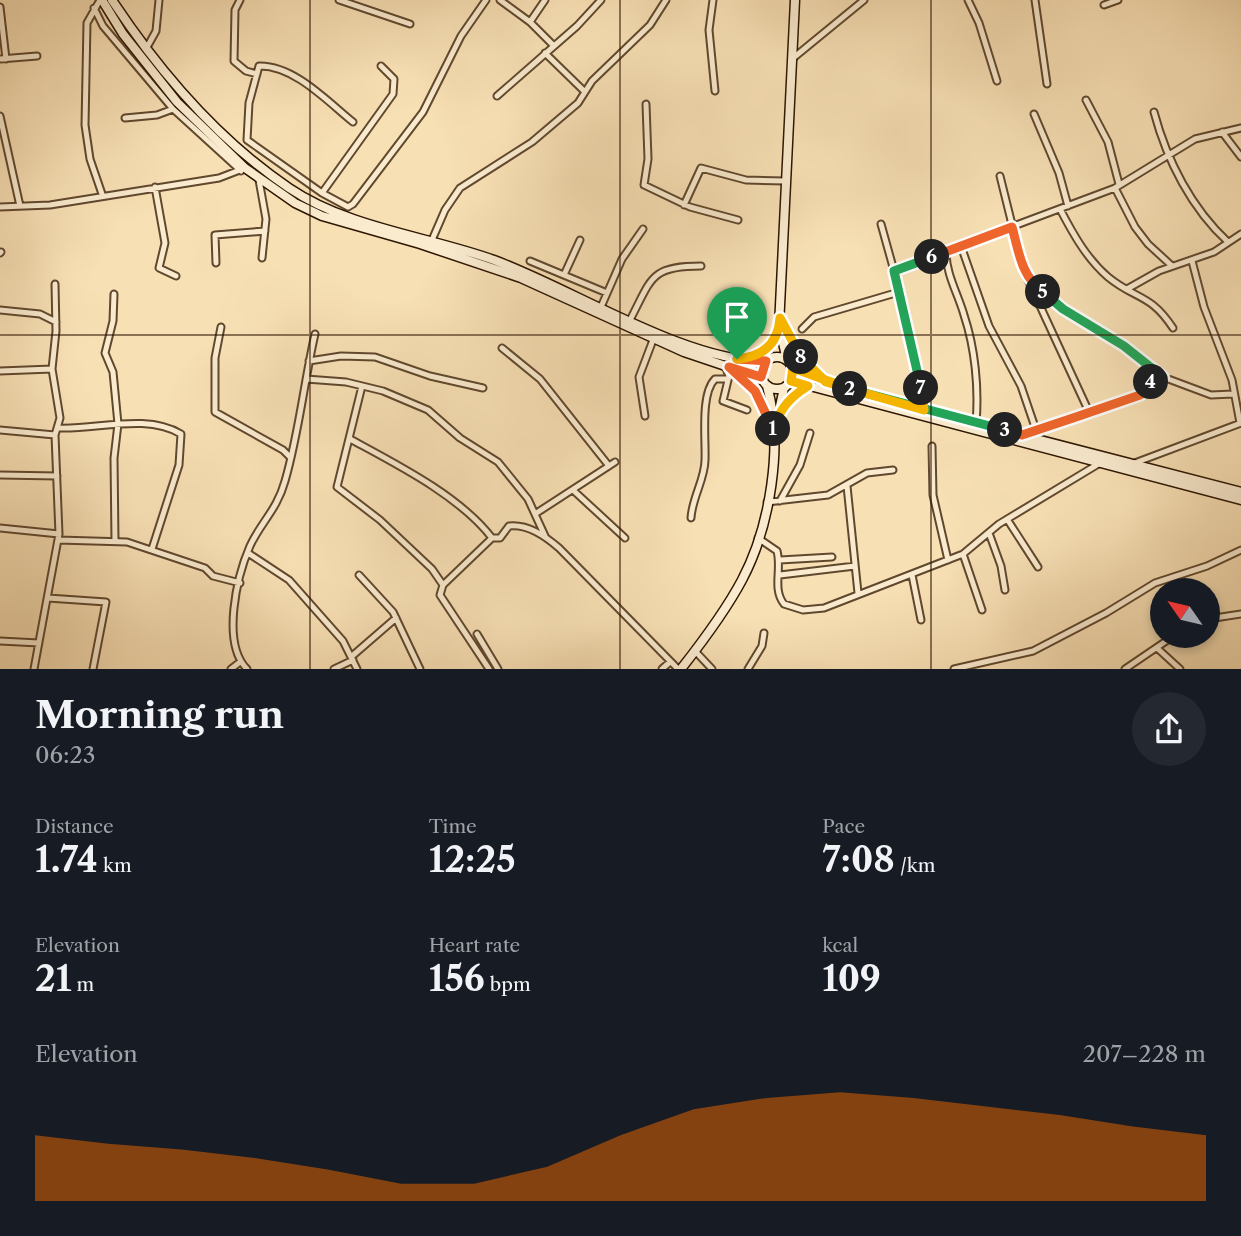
<!DOCTYPE html>
<html lang="en">
<head>
<meta charset="utf-8">
<style>
	:root { --surface:#171b24; --page:#242831; --text:#f1f3f6; --muted:#9ea1a6; --accent:#b45309 }
	body { margin:0; font-family:"Libre Caslon Text",serif; background:var(--page); color:var(--text); height:100vh; display:flex; flex-direction:column; font-size:26px; white-space:nowrap }
	* { box-sizing:border-box; margin:0 }
	p { font-size:23px; color:var(--muted) }
	.icon { flex:none; width:38px; height:38px; fill:none; stroke:currentColor; stroke-width:2; stroke-linecap:round; stroke-linejoin:round }
	.map { position:relative; height:669px; overflow:hidden }
	.sheet { display:flex; flex-direction:column; background:var(--surface); flex:1 }
	.sheet>* { flex:none }
	.needle { width:46px; rotate:304deg }
	.controls { position:absolute; left:1150px; top:578px; display:grid; gap:14px }
	.controls a { display:grid; place-items:center; width:70px; height:70px; border-radius:50%; background:var(--surface); box-shadow:0 4px 10px #0003; font-size:35px }
	.pin { position:absolute; display:grid; place-items:center; width:60px; height:60px; color:#fff; margin:-72px -30px; border-radius:50% 50% 50% 0; rotate:-45deg; box-shadow:0 0 7px #0007 }
	.pin .icon { rotate:45deg }
	.km { position:absolute; width:35px; height:35px; margin:-18px; border-radius:50%; background:#222; color:#fff; font-size:19px; line-height:35px; text-align:center }
	.round { display:grid; place-items:center; flex:none; width:74px; height:74px; border-radius:37px; background:var(--page) }
	.summary { display:flex; align-items:center; justify-content:space-between; height:119px; padding:0 35px }
	h1 { font-size:38px; font-weight:700; line-height:52px }
	.stats { display:grid; grid-template-columns:repeat(3,1fr); gap:10px; height:119px; padding:7px 35px }
	.stats div { display:grid; align-content:center }
	.stats b { font-size:35px; font-weight:700 }
	.stats small { font-size:19px; font-weight:400 }
	.stats p { font-size:19px }
	.chart { height:196px; padding:14px 35px }
	.chart p { display:flex; justify-content:space-between }
	.chart svg { width:100%; height:126px; margin-top:7px; fill:var(--accent); opacity:.7 }
	.map>svg:first-child { display:block }
	.lines { fill:none; stroke-linecap:round; stroke-linejoin:round }
	.street-casing { stroke:#60482e; stroke-width:9 }
	.secondary-casing { stroke:#2d1601; stroke-width:11 }
	.street { stroke:#faebcf; stroke-width:5 }
	.secondary { stroke:#faebcf; stroke-width:8 }
	.split-1-casing { stroke:#fff; stroke-width:14 }
	.split-2-casing { stroke:#fff; stroke-width:14 }
	.split-3-casing { stroke:#fff; stroke-width:14 }
	.split-4-casing { stroke:#fff; stroke-width:14 }
	.split-5-casing { stroke:#fff; stroke-width:14 }
	.split-6-casing { stroke:#fff; stroke-width:14 }
	.split-7-casing { stroke:#fff; stroke-width:14 }
	.split-8-casing { stroke:#fff; stroke-width:14 }
	.split-9-casing { stroke:#fff; stroke-width:14 }
	.split-1 { stroke:#f0652b; stroke-width:9 }
	.split-2 { stroke:#f5b400; stroke-width:9 }
	.split-3 { stroke:#22a559; stroke-width:9 }
	.split-4 { stroke:#f0652b; stroke-width:9 }
	.split-5 { stroke:#22a559; stroke-width:9 }
	.split-6 { stroke:#f0652b; stroke-width:9 }
	.split-7 { stroke:#22a559; stroke-width:9 }
	.split-8 { stroke:#f5b400; stroke-width:9 }
	.split-9 { stroke:#f5b400; stroke-width:9 }
	.grid { fill:none; stroke:#2d1601; stroke-width:2; stroke-opacity:0.55 }
</style>
</head>
<body>
<div class="map">
<svg width="1241" height="669" viewBox="0 0 1241 669">
	<rect width="100%" height="100%" fill="#f8e0b5"/>
	<filter id="stains"><feTurbulence type="fractalNoise" baseFrequency=".00286" numOctaves="4"/><feColorMatrix values="0 0 0 0 .2 0 0 0 0 .09 0 0 0 0 .02 0 0 0 .5 -.17"/></filter>
	<radialGradient id="worn" r=".72"><stop offset=".6" stop-color="#630" stop-opacity="0"/><stop offset="1" stop-color="#630" stop-opacity=".3"/></radialGradient>
	<g class="lines">
		<g class="street-casing">
			<path id="street" d="M 100,0 L 87,23 L 85,125 L 90,159 L 102,194
				M 240,0 L 235,10 L 234,61 L 246,71 L 257,74
				M 339,0 L 410,24
				M 500,0 L 530,22 L 553,45
				M 713,0 L 709,30 L 715,91
				M 968,0 L 979,23 L 997,81
				M 1035,0 L 1047,84
				M 1104,5 L 1118,0
				M 0,7 L 6,59
				M 94,8 L 103,26 L 173,109 L 241,171
				M 530,22 L 545,0
				M 146,49 L 156,31 L 159,0
				M 545,53 L 584,91
				M 0,59 L 37,56
				M 792,59 L 864,0
				M 381,66 L 394,79 L 393,94 L 322,193 L 348,207 L 353,204 L 423,112 L 461,36 L 486,0
				M 497,96 L 577,26 L 601,0
				M 1086,100 L 1108,142 L 1119,184
				M 646,104 L 648,159 L 644,185 L 690,207 L 738,220
				M 1154,112 C 1167,161 1192,209 1228,242
				M 1034,114 L 1059,173 L 1068,206
				M 0,116 L 20,206
				M 125,118 L 157,115 L 173,109
				M 1222,132 L 1241,157
				M 1000,176 L 1023,269 L 1089,412 L 1022,435
				M 259,180 L 266,219 L 262,258
				M 155,187 L 165,243 L 159,268 L 176,276
				M 1115,188 L 1135,227 L 1148,244 L 1172,266
				M 322,193 L 247,140 L 249,103 L 259,66 C 294,65 328,102 353,122
				M 684,205 L 701,168 L 746,180 L 785,181
				M 0,207 L 50,205 L 219,178 L 245,168
				M 1060,209 C 1073,234 1087,259 1108,277 C 1136,300 1150,293 1173,328
				M 881,224 L 906,314 L 924,410
				M 432,240 L 445,210 L 460,188 L 532,142 L 578,103 L 592,81 L 650,25 L 666,0
				M 961,246 L 989,326 L 1021,386 L 1036,430
				M 946,252 C 946,274 958,294 964,315 C 975,348 979,388 976,423
				M 0,253 L 1,252
				M 530,261 L 607,293
				M 1192,261 L 1204,307 L 1232,380 L 1240,423
				M 216,263 L 215,235 L 265,231
				M 894,271 L 1115,188 L 1195,139 L 1241,128
				M 564,275 L 580,240
				M 1034,286 L 1063,308 L 1124,346 L 1163,377 L 1211,395 L 1233,394
				M 1127,289 L 1159,271 L 1214,252 L 1241,234
				M 114,294 L 113,321 L 105,353 L 113,372 L 118,424 L 114,458 L 115,541
				M 601,307 L 622,259 L 643,229
				M 0,310 L 40,314 L 56,322
				M 630,320 C 652,278 650,266 701,266
				M 221,327 L 215,358 L 215,412 L 283,450 L 290,457
				M 802,329 L 814,317 L 899,292
				M 502,348 L 540,379 L 609,466
				M 309,361 L 341,356 L 375,357 L 430,376 L 483,388
				M 725,366 L 729,376 L 723,401 L 747,410
				M 0,371 L 52,369
				M 306,379 L 346,382 L 383,391 L 428,410 L 460,438 L 498,462 L 528,499 L 545,536
				M 362,386 L 337,487 L 380,520 L 432,569 L 443,585
				M 1089,412 L 1140,395 L 1148,384 L 1163,377
				M 645,416 L 639,377 L 653,340
				M 58,428 C 97,430 146,413 181,434 L 179,465 L 152,549
				M 0,430 L 55,435
				M 350,439 C 396,464 460,496 492,538
				M 932,446 L 933,495 L 948,560
				M 1132,464 L 1241,423
				M 0,475 L 57,476
				M 847,486 L 858,593
				M 574,491 L 625,538
				M 780,501 L 800,465 L 810,433
				M 767,502 L 828,495 L 867,473 L 893,470
				M 535,514 L 615,462
				M 691,518 C 692,498 705,479 705,460 C 706,440 700,394 715,379 L 728,379
				M 1007,519 L 1038,567
				M 0,528 L 59,534
				M 989,533 L 1001,566 L 1005,590
				M 758,538 L 777,551 C 782,569 772,589 784,604 L 803,610 L 824,608 L 963,554 L 999,524 L 1100,463
				M 58,540 L 127,542 L 205,568 L 213,576 L 240,583
				M 248,553 L 289,580 L 343,641 L 357,669
				M 963,554 L 982,610
				M 780,560 L 832,557
				M 359,575 L 393,612 L 420,669
				M 780,575 L 855,566
				M 912,575 L 921,620
				M 48,598 L 106,602 L 93,669
				M 1208,619 L 1241,614
				M 477,634 L 498,669
				M 0,641 L 39,643
				M 1157,648 L 1180,669
				M 695,651 L 712,669
				M 351,657 L 396,618
				M 34,669 L 59,534 L 55,435 L 60,418 L 52,369 L 56,331 L 55,284
				M 231,669 L 240,662
				M 247,669 C 221,643 237,576 250,546 C 261,522 277,510 285,481 C 299,433 304,382 315,334
				M 334,669 L 353,660
				M 489,669 L 440,595 L 443,585 L 492,538 L 500,538 L 509,526 C 528,524 545,536 559,548 L 678,669
				M 662,669 L 670,662
				M 748,669 L 762,646 L 764,633
				M 954,669 L 1033,651 L 1106,613 L 1155,583 L 1207,566 L 1241,550
				M 1125,669 L 1175,635"/>
		</g>
		<g class="secondary-casing">
			<path id="secondary" d="M 102,0 L 123,34 L 177,102 L 245,168 L 295,203 L 322,216 L 420,244 L 521,278 L 684,352 L 761,378
				M 112,0 C 159,71 218,140 289,188 C 348,228 427,236 494,260 C 571,288 687,363 766,361
				M 781,320 L 794,347 L 821,378
				M761 373a16 16 0 1 1 32 0a16 16 0 1 1-32 0Z
				M 750,358 L 769,349 L 778,329
				M 787,360 L 779,326 L 795,0
				M 793,368 L 826,382 L 924,410 L 1241,492
				M 734,371 L 755,391 L 771,425
				M 791,381 L 1241,500
				M 781,410 L 794,395 L 808,386
				M 776,424 L 784,388
				M 681,669 C 703,641 725,612 742,580 C 770,527 784,444 767,386"/>
		</g>
		<use href="#street" class="street"/>
		<use href="#secondary" class="secondary"/>
	</g>
	<g class="lines">
		<g class="split-1-casing">
			<path id="split-1" d="M 737,359 L 766,361 L 761,377 L 729,367 L 755,391 L 773,429"/>
		</g>
		<g class="split-2-casing">
			<path id="split-2" d="M 773,429 L 775,434 C 775,412 790,397 808,386 L 791,381 L 793,368 L 850,389"/>
		</g>
		<g class="split-3-casing">
			<path id="split-3" d="M 850,389 L 1005,430"/>
		</g>
		<g class="split-4-casing">
			<path id="split-4" d="M 1005,430 L 1022,435 L 1076,417 L 1140,395 L 1151,382"/>
		</g>
		<g class="split-5-casing">
			<path id="split-5" d="M 1043,292 L 1063,309 L 1124,346 L 1163,377 L 1151,382"/>
		</g>
		<g class="split-6-casing">
			<path id="split-6" d="M 932,257 L 1012,227 C 1019,252 1021,276 1043,292"/>
		</g>
		<g class="split-7-casing">
			<path id="split-7" d="M 921,388 L 894,271 L 932,257"/>
		</g>
		<g class="split-8-casing">
			<path id="split-8" d="M 801,357 L 826,382 L 924,410 L 921,388"/>
		</g>
		<g class="split-9-casing">
			<path id="split-9" d="M 737,359 C 762,357 778,345 780,318 L 801,357"/>
		</g>
		<use href="#split-1" class="split-1"/>
		<use href="#split-2" class="split-2"/>
		<use href="#split-3" class="split-3"/>
		<use href="#split-4" class="split-4"/>
		<use href="#split-5" class="split-5"/>
		<use href="#split-6" class="split-6"/>
		<use href="#split-7" class="split-7"/>
		<use href="#split-8" class="split-8"/>
		<use href="#split-9" class="split-9"/>
	</g>
	<path class="grid" d="M 310,0 L 310,669M 620,0 L 620,669M 931,0 L 931,669M 0,335 L 1241,335"/>
	<rect width="100%" height="100%" filter="url(#stains)"/>
	<rect width="100%" height="100%" fill="url(#worn)"/>
</svg>
<div class="controls">
<a><svg class="needle" viewBox="-14 -14 28 28"><path d="M0-13l5 13h-10z" fill="#e53935"/><path d="M0 13l5-13h-10z" fill="#9ea1a6"/></svg></a>
</div>
<div class="pin" style="left:737px;top:359px;background:#1e9e55"><svg class="icon" aria-label="arrive" viewBox="0 0 24 24"><path d="M6 21V4h12l-3 4 3 4H6"/></svg></div>
<b class="km" style="left:773px;top:429px">1</b>
<b class="km" style="left:850px;top:389px">2</b>
<b class="km" style="left:1005px;top:430px">3</b>
<b class="km" style="left:1151px;top:382px">4</b>
<b class="km" style="left:1043px;top:292px">5</b>
<b class="km" style="left:932px;top:257px">6</b>
<b class="km" style="left:921px;top:388px">7</b>
<b class="km" style="left:801px;top:357px">8</b>
</div>
<section class="sheet">
<div class="summary"><div><h1>Morning run</h1><p>06:23</p></div><a class="round"><svg class="icon" aria-label="share" viewBox="0 0 24 24"><path d="M12 15V3M7 8l5-5 5 5M5 13v7h14v-7"/></svg></a></div>
<div class="stats">
<div><p>Distance</p><b>1.74<small> km</small></b></div>
<div><p>Time</p><b>12:25</b></div>
<div><p>Pace</p><b>7:08<small> /km</small></b></div>
</div>
<div class="stats">
<div><p>Elevation</p><b>21<small> m</small></b></div>
<div><p>Heart rate</p><b>156<small> bpm</small></b></div>
<div><p>kcal</p><b>109</b></div>
</div>
<div class="chart"><p><span>Elevation</span>207–228 m</p>
<svg viewBox="0 0 160 44" preserveAspectRatio="none"><path d="M0 44V21L10 24L20 26L30 29L40 33L50 38L60 38L70 32L80 21L90 12L100 8L110 6L120 8L130 11L140 14L150 18L160 21V44z"/></svg>
</div>
</section>
</body>
</html>
